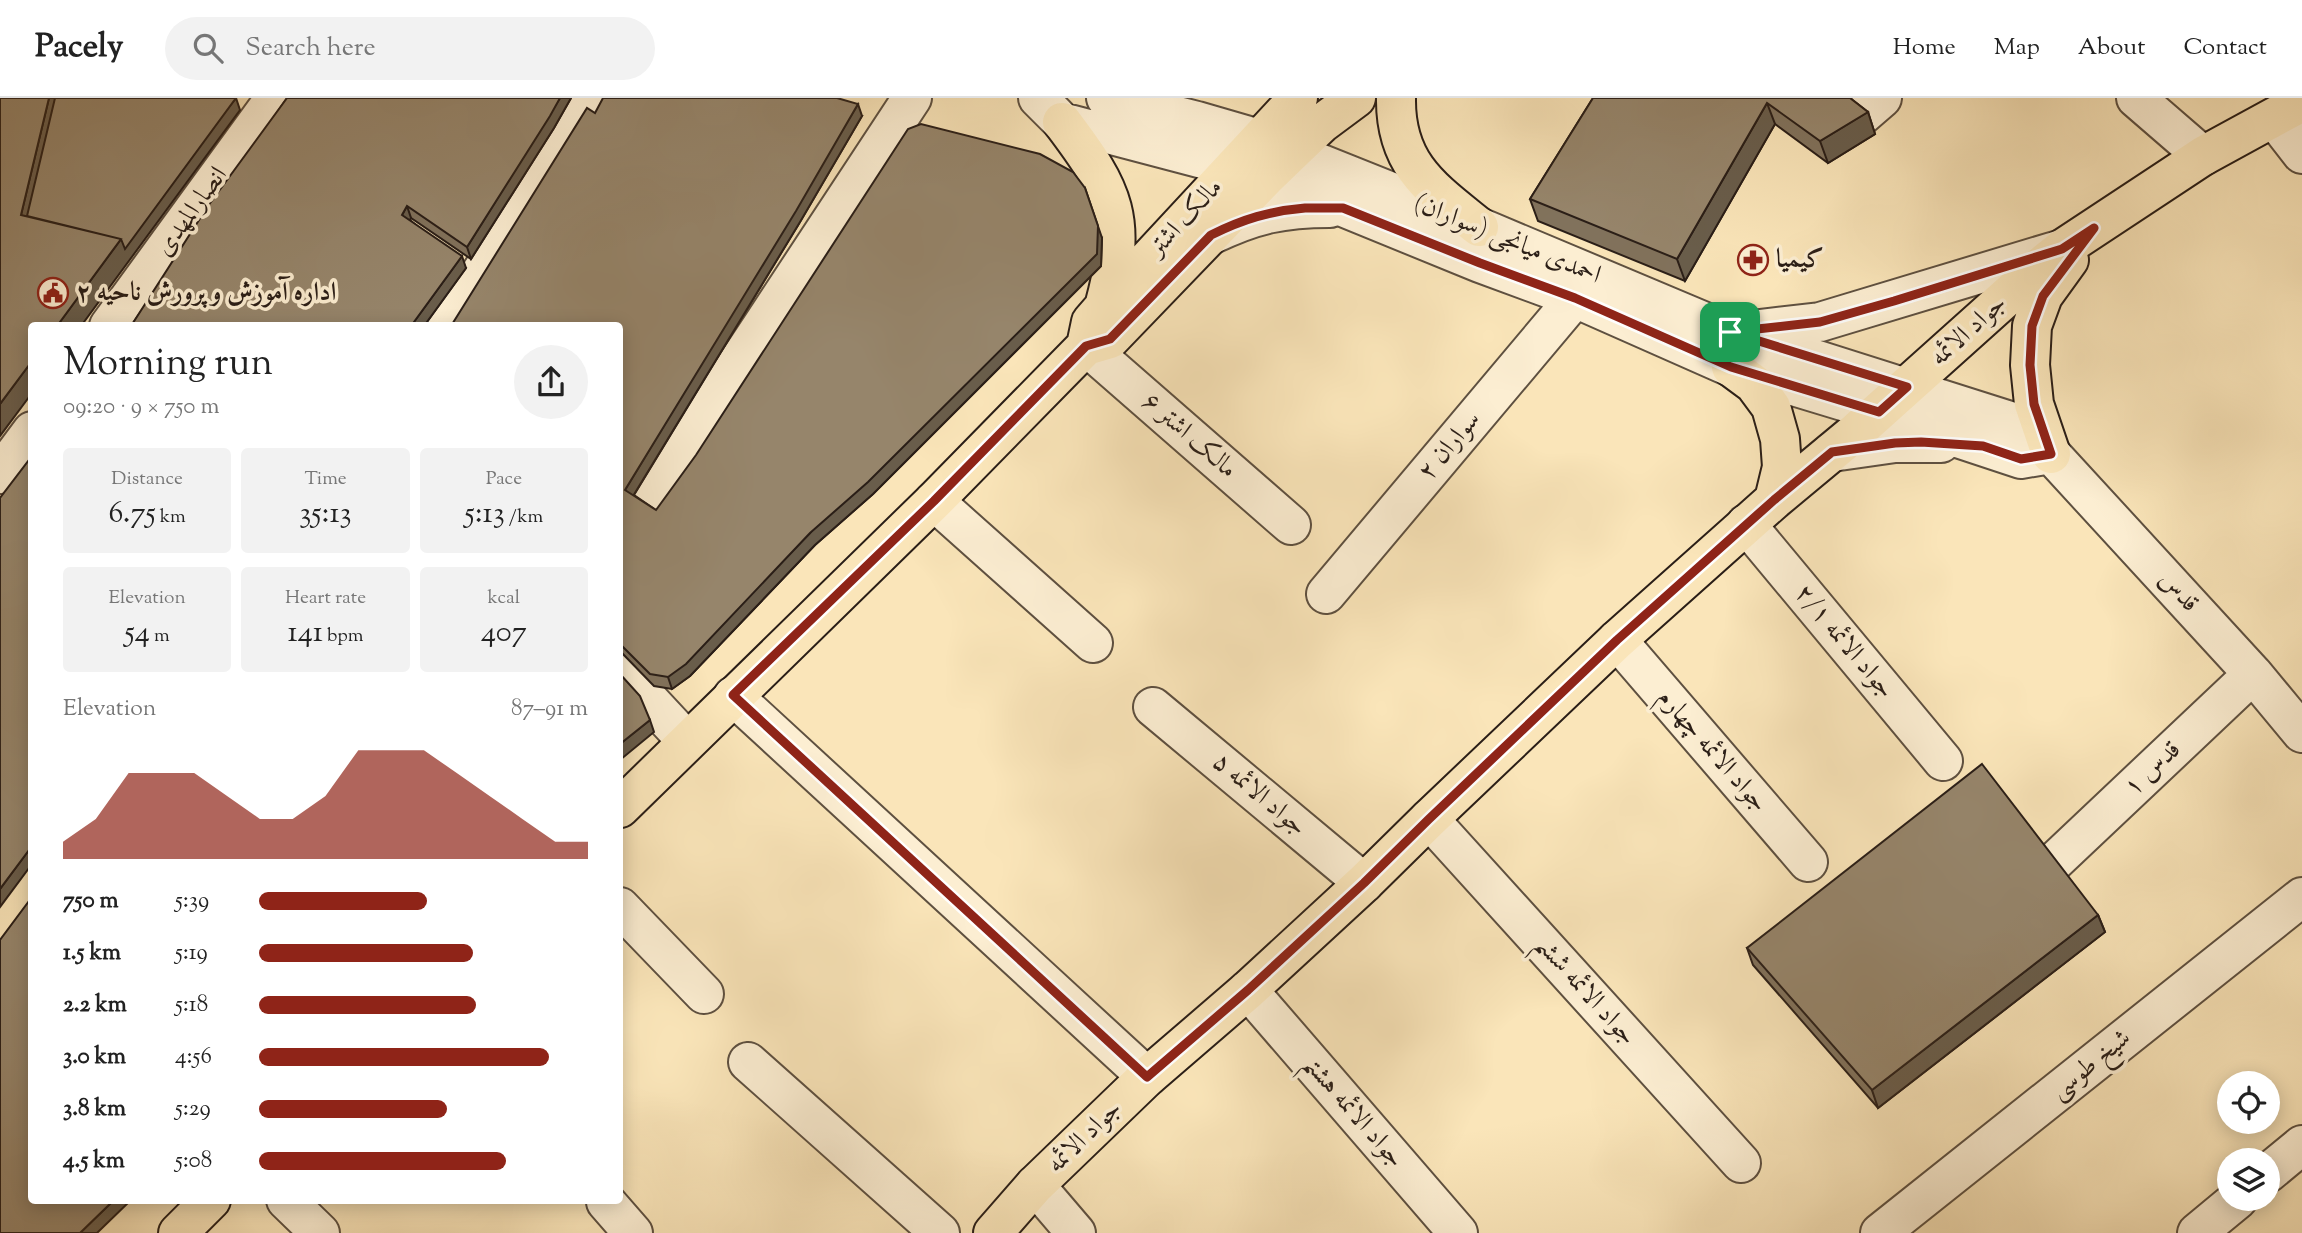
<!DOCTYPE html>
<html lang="en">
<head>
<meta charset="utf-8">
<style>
	:root { --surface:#fff; --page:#f2f2f2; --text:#222; --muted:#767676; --line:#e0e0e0; --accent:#8f2418 }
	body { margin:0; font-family:"Sorts Mill Goudy",Amiri,serif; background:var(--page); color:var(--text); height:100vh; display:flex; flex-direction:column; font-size:26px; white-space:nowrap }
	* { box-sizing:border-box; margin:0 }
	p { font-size:23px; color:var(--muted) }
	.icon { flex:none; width:38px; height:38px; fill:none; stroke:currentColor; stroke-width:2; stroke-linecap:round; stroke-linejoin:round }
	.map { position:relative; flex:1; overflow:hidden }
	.drawer { position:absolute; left:28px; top:224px; width:595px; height:882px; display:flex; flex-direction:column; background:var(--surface); border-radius:7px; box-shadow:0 4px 18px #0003 }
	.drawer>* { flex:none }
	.buttons { position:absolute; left:2217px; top:973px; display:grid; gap:14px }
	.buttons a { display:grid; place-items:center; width:63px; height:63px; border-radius:50%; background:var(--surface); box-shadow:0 4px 18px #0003; font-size:35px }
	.pin { position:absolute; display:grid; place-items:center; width:60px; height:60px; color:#fff; margin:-30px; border-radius:14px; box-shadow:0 4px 10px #0006 }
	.round { display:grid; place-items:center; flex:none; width:74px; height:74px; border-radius:37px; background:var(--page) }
	.head { display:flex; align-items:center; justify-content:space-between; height:119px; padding:0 35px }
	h1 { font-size:38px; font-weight:600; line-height:52px }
	.figures { display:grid; grid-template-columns:repeat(3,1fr); gap:10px; height:119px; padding:7px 35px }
	.figures div { display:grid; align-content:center; border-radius:7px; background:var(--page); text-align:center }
	.figures b { font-size:30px; font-weight:600 }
	.figures small { font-size:19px; font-weight:400 }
	.figures p { font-size:19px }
	.chart { height:196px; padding:14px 35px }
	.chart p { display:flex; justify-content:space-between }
	.chart svg { width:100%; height:126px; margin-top:7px; fill:var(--accent); opacity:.7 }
	ul { padding:0 35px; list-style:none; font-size:23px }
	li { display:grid; grid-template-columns:112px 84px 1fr; align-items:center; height:52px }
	li i { height:18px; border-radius:9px; background:var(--accent) }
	header { display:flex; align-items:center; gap:42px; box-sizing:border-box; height:98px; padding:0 35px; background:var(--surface); border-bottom:2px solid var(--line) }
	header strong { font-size:33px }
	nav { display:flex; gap:38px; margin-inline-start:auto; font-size:24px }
	.search { width:490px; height:63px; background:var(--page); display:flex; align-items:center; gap:18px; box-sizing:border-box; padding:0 24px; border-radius:38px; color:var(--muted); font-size:26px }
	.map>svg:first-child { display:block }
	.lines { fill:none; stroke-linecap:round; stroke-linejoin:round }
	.minor-casing { stroke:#5e5040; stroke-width:42 }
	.major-casing { stroke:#2a1e17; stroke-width:42 }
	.minor { stroke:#fceed2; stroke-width:38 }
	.major { stroke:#fae5b9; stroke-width:38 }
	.wall { fill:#81725c; stroke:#2a1e17; stroke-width:2 }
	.shaded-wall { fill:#695d4b; stroke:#2a1e17; stroke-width:2 }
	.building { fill:#96856b; stroke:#2a1e17; stroke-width:2 }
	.route-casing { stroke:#fff; stroke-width:14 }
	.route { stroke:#8f2418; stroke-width:9 }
	.labels { text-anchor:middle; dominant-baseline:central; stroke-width:7; stroke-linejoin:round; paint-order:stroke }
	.street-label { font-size:26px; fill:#2a1e17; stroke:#fceed2 }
	.poi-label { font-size:26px; font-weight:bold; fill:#2a1e17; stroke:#fceed2; text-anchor:start }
</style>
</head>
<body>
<header>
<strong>Pacely</strong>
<div class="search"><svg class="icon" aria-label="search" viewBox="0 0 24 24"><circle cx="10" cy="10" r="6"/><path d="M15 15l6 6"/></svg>Search here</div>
<nav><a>Home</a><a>Map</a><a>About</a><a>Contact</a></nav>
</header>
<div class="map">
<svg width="2302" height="1135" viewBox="0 0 2302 1135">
	<rect width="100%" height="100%" fill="#fae5b9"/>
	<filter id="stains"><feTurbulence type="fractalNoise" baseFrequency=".00286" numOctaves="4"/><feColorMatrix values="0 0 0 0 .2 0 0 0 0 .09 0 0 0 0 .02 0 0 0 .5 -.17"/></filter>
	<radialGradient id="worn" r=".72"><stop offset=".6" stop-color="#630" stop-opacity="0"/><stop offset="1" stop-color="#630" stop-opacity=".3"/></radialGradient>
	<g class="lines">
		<g class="minor-casing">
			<path id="minor" d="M 1038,0 L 1062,24 L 1267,78 L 1480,165 L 1575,200 L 1731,269 L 1879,314 L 2021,361 L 2051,356
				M 1106,0 L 1197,23 L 1259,41 L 1479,129 L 1729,234 L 2032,330 L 2051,356 L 2253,576 L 2302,635
				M 2136,0 L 2203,58
				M 1860,19 L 1882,0
				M 2274,20 L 2302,56
				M 1211,137 C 1254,116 1283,110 1330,110
				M 109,228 L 275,0
				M 446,228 L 548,72 L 589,0
				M 1743,233 L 1820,224 L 2062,151
				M 1086,248 L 1291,427
				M 1832,354 L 1895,345 L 1941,345
				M 0,376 L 32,333
				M 648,401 L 912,0
				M 934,403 L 1093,545
				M 1746,426 L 1943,663
				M 1326,496 L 1575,200
				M 1617,542 L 1808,764
				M 620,571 L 687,643
				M 733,598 L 1147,979
				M 1153,609 L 1364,785
				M 1429,721 L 1741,1065
				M 2053,765 L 2253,576
				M 620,809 L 704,896
				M 1248,892 L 1458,1135
				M 748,964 L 940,1135
				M 2268,1075 L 2302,1047
				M 1035,1087 L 1076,1135
				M 286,1102 L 320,1135
				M 606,1104 L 633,1135
				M 1880,1135 L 2302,799
				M 2197,1135 L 2238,1101"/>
		</g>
		<g class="major-casing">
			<path id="major" d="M 1396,0 C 1395,67 1432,91 1479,129
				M 1062,24 C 1115,94 1128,121 1104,209
				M 1086,248 L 1091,224 L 1104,209 L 1298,0
				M 1731,269 L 1754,286 L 1771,309 L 1780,341 L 1782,369 L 1774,402
				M 2051,356 L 2034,306 L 2030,267 L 2032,228 L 2043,198 L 2069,162
				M 620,710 L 934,403 L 1086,248 L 1110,241 L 1267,78 L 1321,26 L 1356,0
				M 178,1135 L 211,1102
				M 993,1135 L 1035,1087 L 1147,979 L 1248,892 L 1364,785 L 1429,721 L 1617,542 L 1774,402 L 1857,333 L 2041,168 L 2062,151 L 2203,58 L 2302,4"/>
		</g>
		<use href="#minor" class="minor"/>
		<use href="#major" class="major"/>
	</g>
	<path class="wall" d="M 287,0 L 571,0 L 554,30 L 471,161 L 411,120 L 410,122 L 466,170 L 424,228 L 131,228 Z
		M 1593,0 L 1850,0 L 1868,14 L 1875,36 L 1828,65 L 1775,26 L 1685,183 L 1538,123 L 1530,101 Z
		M 595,15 L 862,18 L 800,124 L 634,397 L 656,412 L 1102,140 L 1101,168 L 873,396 L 815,447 L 690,578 L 672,591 L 654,588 L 620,553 L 620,228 Z
		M 2098,817 L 2105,834 L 1878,1010 L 1753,867 L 1747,850 Z"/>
	<path class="shaded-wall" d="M 49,0 L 62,0 L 31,128 L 21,117 Z
		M 236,0 L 240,12 L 81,228 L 57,228 L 121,141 Z
		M 560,0 L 571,0 L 554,30 L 471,161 L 467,149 Z
		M 1767,5 L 1775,26 L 1685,183 L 1677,161 Z
		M 858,6 L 862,18 L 800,124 L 630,403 L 625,392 Z
		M 1868,14 L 1875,36 L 1828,65 L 1820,43 Z
		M 1085,90 L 1102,140 L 1101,168 L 873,396 L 815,447 L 690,578 L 672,591 L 668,579 L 810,435 Z
		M 407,108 L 411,120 L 406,129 L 402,117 Z
		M 462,158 L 466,170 L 424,228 L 411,228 Z
		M 32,263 L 32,295 L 0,338 L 0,306 Z
		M 650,622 L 654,634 L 620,662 L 620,646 Z
		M 32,748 L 32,766 L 0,809 L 0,791 Z
		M 2098,817 L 2105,834 L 1878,1010 L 1872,992 Z
		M 114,1102 L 131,1102 L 97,1135 L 80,1135 Z"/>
	<path class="building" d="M 0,0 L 49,0 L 21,117 L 121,141 L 57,228 L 32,228 L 32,263 L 0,306 Z
		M 55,0 L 236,0 L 125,151 L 121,141 L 27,118 Z
		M 287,0 L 560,0 L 550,18 L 467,149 L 407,108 L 402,117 L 462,158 L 411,228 L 131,228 L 208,108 Z
		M 603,0 L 837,0 L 858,6 L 796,113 L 625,392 L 656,412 L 696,357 L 908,31 L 921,26 L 1040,56 L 1073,74 L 1085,90 L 1098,128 L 1097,156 L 868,384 L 810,435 L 686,566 L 668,579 L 650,576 L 620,546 L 620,228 L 451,228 L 587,10 L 595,15 Z
		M 1593,0 L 1850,0 L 1868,14 L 1820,43 L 1767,5 L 1677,161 L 1530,101 Z
		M 32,358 L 32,748 L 0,791 L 0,400 Z
		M 620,576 L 640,598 L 650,622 L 620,646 Z
		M 1982,666 L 2098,817 L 1872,992 L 1747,850 Z
		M 32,799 L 32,1102 L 114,1102 L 80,1135 L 0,1135 L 0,842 Z"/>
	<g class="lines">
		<g class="route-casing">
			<path id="route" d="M 1305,110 L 1343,110 L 1480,165 L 1575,200 L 1731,269 L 1879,314 L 1907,289 L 1730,234 L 1820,224 L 1894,203 L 2062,151 L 2094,130 L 2043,198 L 2032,228 L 2030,267 L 2034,306 L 2051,356 L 2021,361 L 1983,348 L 1921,344 L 1895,345 L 1832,354 L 1774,402 L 1617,542 L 1429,721 L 1364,785 L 1248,892 L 1147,979 L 733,597 L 934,403 L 1086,248 L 1110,241 L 1211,137 C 1243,121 1270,113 1305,110 Z"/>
		</g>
		<use href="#route" class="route"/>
	</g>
	<defs>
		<g id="pharmacy-ring" transform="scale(1.575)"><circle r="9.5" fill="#fceed2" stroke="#8f2418" stroke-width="1.5"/><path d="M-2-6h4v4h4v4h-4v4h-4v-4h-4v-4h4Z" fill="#8f2418"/></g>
		<g id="civic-ring" transform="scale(1.575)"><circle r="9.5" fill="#fceed2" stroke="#8f2418" stroke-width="1.5"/><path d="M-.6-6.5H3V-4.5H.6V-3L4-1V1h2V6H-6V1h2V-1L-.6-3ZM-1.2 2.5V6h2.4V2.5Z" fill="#8f2418"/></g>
	</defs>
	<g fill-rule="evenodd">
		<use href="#pharmacy-ring" x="1753" y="162"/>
		<use href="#civic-ring" x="53" y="195"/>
	</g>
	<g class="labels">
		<g class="street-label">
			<text transform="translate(192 114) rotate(-54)">انصارالمهدی</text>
			<text transform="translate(1186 120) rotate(-47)">مالک اشتر</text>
			<text transform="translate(1507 142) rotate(22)">احمدی میانجی (سواران)</text>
			<text transform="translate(1969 233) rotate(-42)">جواد الائمه</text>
			<text transform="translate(1189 338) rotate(41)">مالک اشتر ۶</text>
			<text transform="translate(1450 348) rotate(-50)">سواران ۲</text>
			<text transform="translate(2178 494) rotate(47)">قدس</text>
			<text transform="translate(1844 544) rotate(50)">جواد الائمه ۲/۱</text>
			<text transform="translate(1712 653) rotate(49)">جواد الائمه چهارم</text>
			<text transform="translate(2153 671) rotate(-43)">قدس ۱</text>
			<text transform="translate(1259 697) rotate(40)">جواد الائمه ۵</text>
			<text transform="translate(1585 893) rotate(48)">جواد الائمه ششم</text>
			<text transform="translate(2091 967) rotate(-39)">شیخ طوسی</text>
			<text transform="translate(1353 1014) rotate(49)">جواد الائمه هشتم</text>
			<text transform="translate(1085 1039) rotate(-44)">جواد الائمه</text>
		</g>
		<g class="poi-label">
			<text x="1776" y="162">کیمیا</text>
			<text x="76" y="195">اداره آموزش و پرورش ناحیه ۲</text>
		</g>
	</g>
	<rect width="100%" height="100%" filter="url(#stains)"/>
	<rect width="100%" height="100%" fill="url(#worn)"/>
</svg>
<div class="buttons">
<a><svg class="icon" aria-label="locate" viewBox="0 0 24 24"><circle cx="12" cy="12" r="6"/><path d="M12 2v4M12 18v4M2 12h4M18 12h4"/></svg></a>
<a><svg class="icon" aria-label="layers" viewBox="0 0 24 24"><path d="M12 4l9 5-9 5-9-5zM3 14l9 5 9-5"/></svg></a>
</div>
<div class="pin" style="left:1730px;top:234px;background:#1e9e55"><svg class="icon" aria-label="arrive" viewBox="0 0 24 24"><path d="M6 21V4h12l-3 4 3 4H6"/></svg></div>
<section class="drawer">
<div class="head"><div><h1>Morning run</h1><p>09:20 · 9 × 750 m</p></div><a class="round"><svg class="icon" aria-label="share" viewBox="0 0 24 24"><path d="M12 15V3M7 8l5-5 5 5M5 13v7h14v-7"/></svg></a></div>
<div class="figures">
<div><p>Distance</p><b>6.75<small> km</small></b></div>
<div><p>Time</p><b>35:13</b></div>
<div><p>Pace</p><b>5:13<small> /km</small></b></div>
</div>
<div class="figures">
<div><p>Elevation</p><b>54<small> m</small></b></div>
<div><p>Heart rate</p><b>141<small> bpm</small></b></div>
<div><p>kcal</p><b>407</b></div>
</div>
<div class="chart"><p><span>Elevation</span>87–91 m</p>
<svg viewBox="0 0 160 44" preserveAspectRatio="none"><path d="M0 44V38L10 30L20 14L30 14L40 14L50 22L60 30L70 30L80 22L90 6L100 6L110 6L120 14L130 22L140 30L150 38L160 38V44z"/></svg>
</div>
<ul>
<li><b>750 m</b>5:39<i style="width:51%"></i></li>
<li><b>1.5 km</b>5:19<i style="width:65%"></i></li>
<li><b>2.2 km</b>5:18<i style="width:66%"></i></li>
<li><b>3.0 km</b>4:56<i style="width:88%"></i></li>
<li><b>3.8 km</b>5:29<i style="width:57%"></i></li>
<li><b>4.5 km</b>5:08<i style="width:75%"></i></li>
</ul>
</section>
</div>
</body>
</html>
